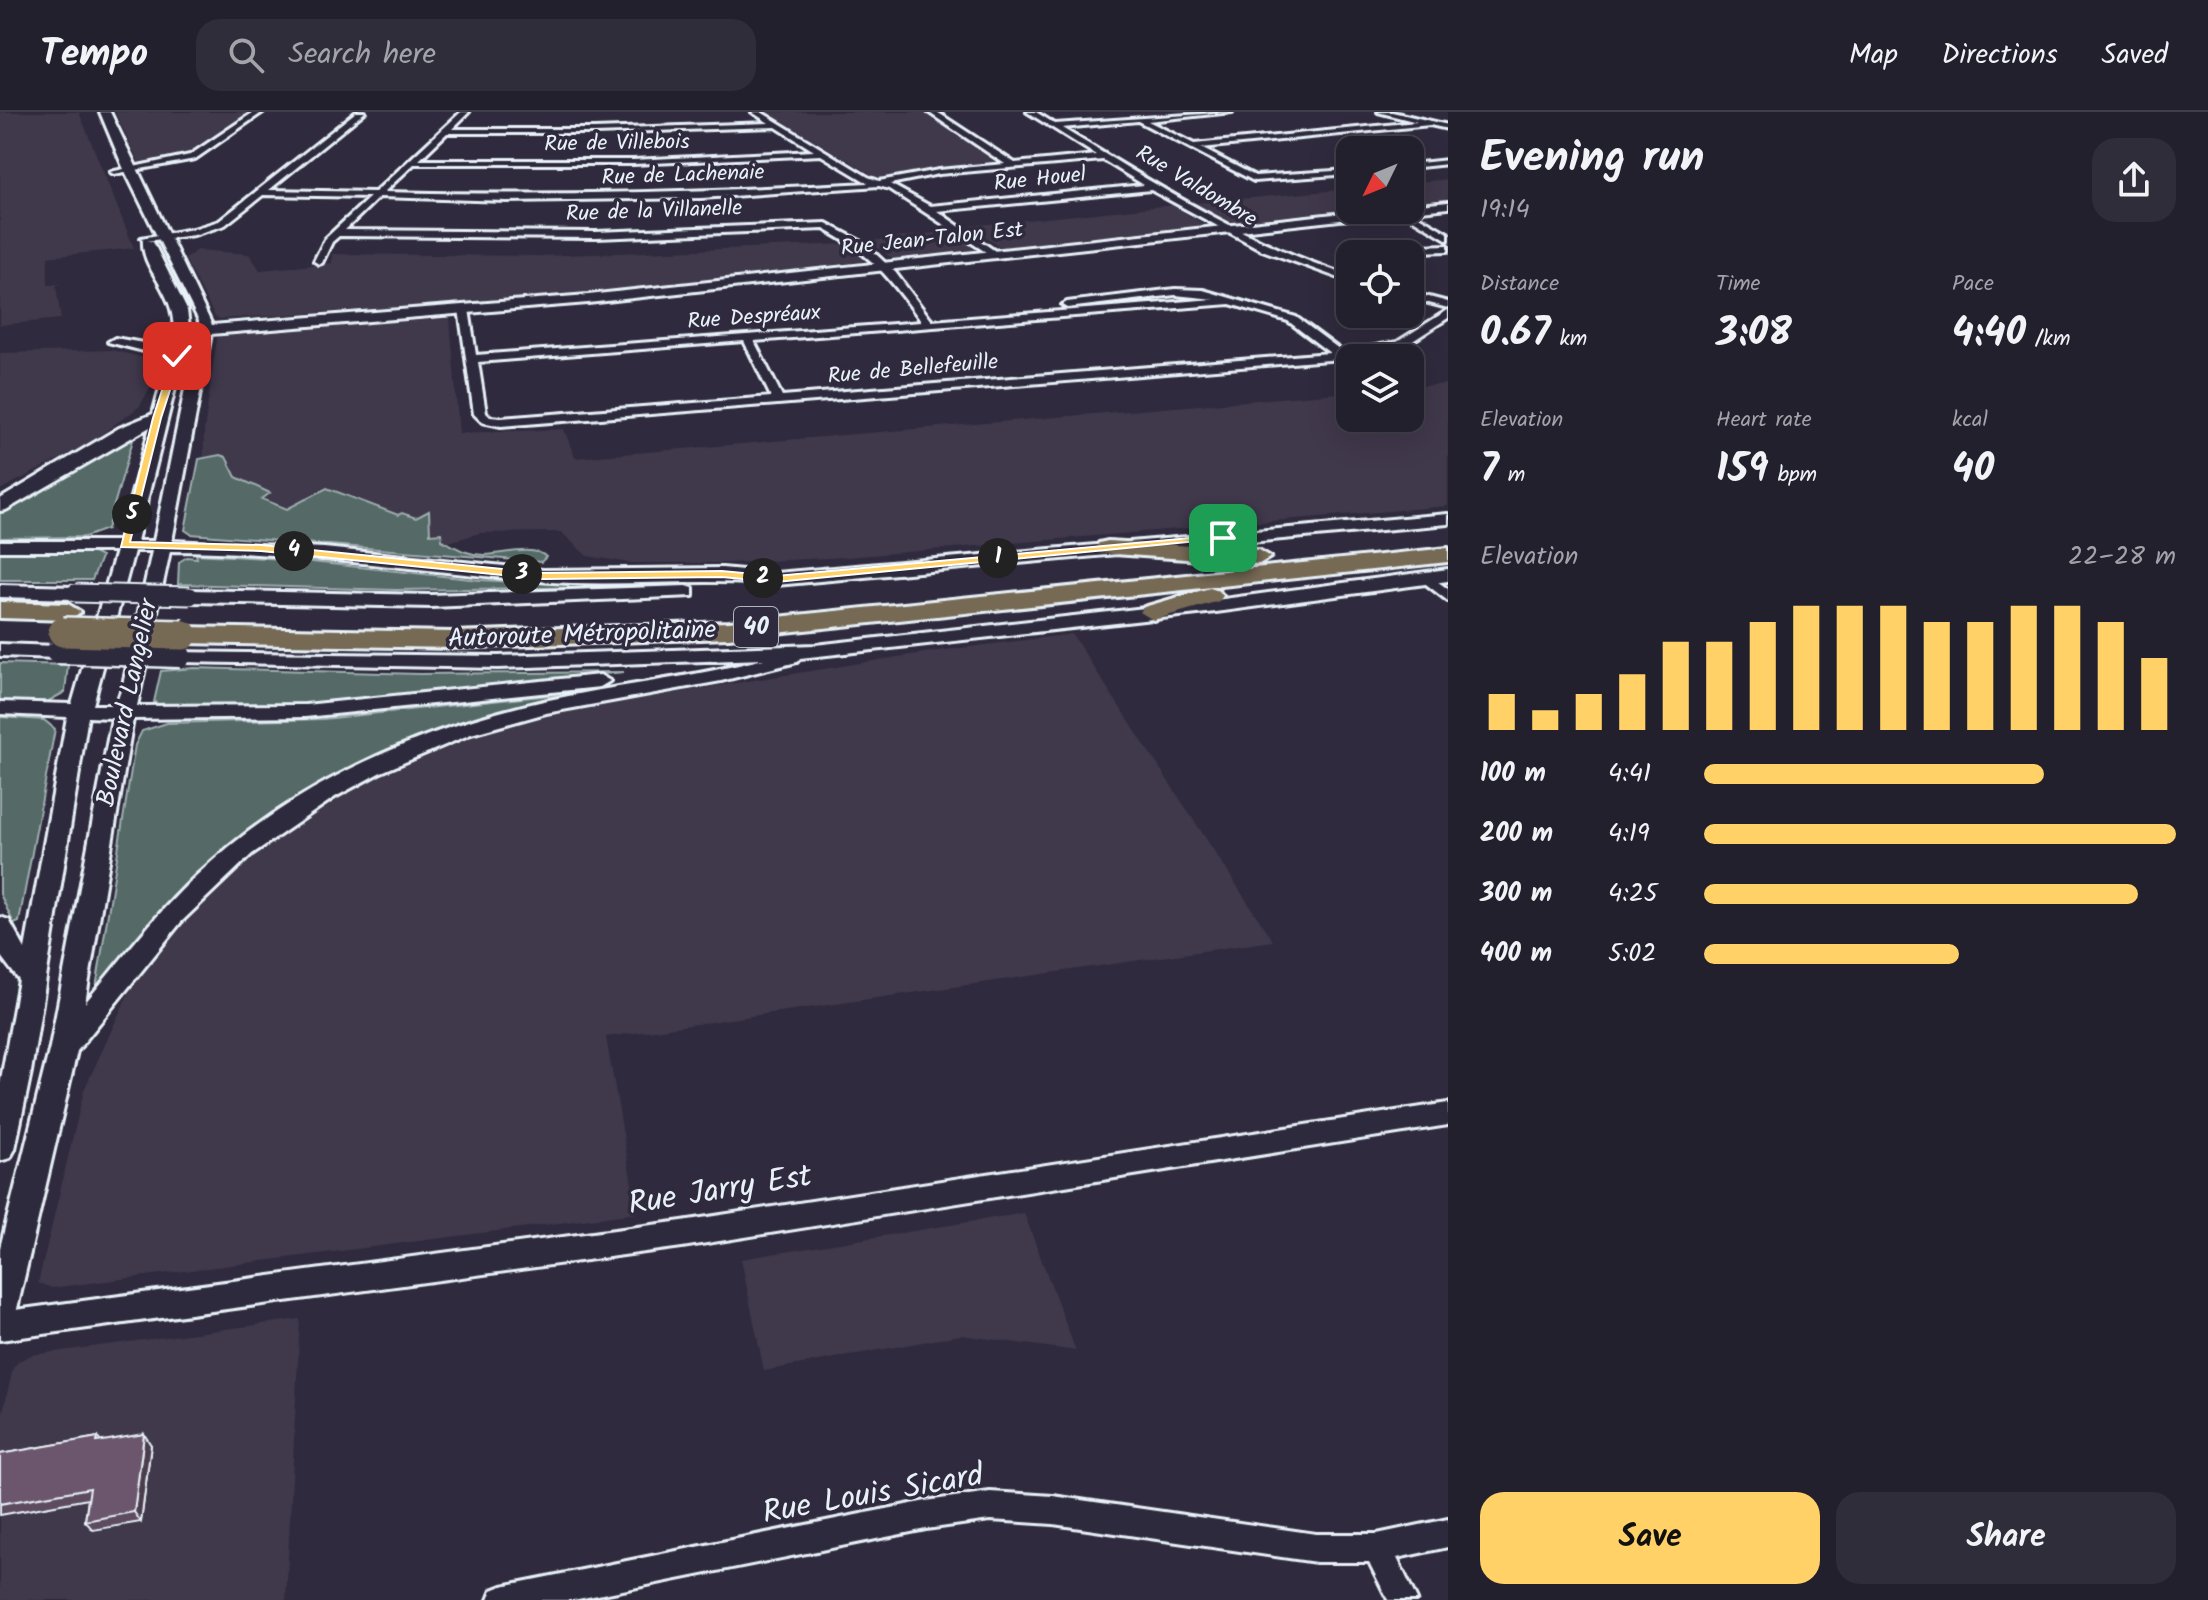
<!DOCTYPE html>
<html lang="en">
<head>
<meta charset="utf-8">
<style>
	:root { --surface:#23202e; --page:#2f2d3a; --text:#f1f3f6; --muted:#a3a3aa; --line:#403e4a; --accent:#ffd166 }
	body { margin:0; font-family:Kalam,sans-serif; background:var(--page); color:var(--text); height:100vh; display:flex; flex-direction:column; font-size:30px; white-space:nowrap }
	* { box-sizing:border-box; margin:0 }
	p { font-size:26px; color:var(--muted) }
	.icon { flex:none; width:44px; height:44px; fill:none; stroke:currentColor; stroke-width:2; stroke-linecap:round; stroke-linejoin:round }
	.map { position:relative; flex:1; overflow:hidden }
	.panel { display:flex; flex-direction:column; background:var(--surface); width:760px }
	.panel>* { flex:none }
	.needle { width:52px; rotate:227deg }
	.fabs { position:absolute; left:1336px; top:24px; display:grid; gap:16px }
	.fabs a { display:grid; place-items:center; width:88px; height:88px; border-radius:16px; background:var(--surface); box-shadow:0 8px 32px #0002,0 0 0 2px var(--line); font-size:40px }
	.pin { position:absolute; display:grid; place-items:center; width:68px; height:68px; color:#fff; margin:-34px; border-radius:16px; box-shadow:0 4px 12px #0006 }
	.km { position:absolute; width:40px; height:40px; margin:-20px; border-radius:50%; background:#222; color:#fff; font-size:22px; line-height:40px; text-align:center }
	.round { display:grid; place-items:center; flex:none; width:84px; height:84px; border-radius:24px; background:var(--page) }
	.summary { display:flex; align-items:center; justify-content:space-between; height:136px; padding:0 32px }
	h1 { font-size:44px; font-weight:700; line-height:60px }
	.metrics { display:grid; grid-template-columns:repeat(3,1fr); gap:12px; height:136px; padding:8px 32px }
	.metrics div { display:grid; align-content:center }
	.metrics b { font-size:40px; font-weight:700 }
	.metrics small { font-size:22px; font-weight:400 }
	.metrics p { font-size:22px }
	.chart { height:224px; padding:16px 32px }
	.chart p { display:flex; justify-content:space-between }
	.chart svg { width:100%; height:144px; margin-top:8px; stroke:var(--accent); stroke-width:6 }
	.primary-button { display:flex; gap:16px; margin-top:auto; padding:16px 32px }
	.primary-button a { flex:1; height:92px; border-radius:24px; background:var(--accent); color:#111; font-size:32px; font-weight:700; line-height:92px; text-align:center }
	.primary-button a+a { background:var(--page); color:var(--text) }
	ul { padding:0 32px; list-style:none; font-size:26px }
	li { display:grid; grid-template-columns:128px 96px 1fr; align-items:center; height:60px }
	li i { height:20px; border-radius:10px; background:var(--accent) }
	header { display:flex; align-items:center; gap:48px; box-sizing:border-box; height:112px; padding:0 40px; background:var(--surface); border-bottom:2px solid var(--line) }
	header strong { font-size:38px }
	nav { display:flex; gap:44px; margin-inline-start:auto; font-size:28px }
	.search { width:560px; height:72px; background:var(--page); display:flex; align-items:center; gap:20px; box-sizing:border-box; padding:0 28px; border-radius:24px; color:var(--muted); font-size:30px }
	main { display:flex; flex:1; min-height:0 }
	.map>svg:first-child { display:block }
	.built { fill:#41384c }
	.green { fill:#546a66; stroke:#9eaeaf; stroke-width:2 }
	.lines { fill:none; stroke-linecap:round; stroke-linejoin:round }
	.minor-casing { stroke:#e8f1f8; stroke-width:6 }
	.tertiary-casing { stroke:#e8f1f8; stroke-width:6 }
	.secondary-casing { stroke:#e8f1f8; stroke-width:6 }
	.motorway-casing { stroke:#e8f1f8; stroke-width:6 }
	.minor { fill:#2f2a3d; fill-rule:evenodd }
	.tertiary { fill:#2f2a3d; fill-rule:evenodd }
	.secondary { fill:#2f2a3d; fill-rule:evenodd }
	.motorway { fill:#776a54; fill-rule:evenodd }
	.secondary-bridge-far1-casing { stroke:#e8f1f8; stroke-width:21; stroke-linecap:butt }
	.secondary-bridge-casing { stroke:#e8f1f8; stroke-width:27; stroke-linecap:butt }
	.motorway-bridge-casing { stroke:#e8f1f8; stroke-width:34; stroke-linecap:butt }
	.secondary-bridge-far1 { stroke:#2f2a3d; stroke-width:17 }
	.secondary-bridge { stroke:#2f2a3d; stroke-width:22 }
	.motorway-bridge { stroke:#776a54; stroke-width:29 }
	.wall { fill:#5d4b5f; stroke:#e8f1f8; stroke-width:2 }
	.shaded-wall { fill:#4c3d4d; stroke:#e8f1f8; stroke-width:2 }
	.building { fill:#6c576e; stroke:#e8f1f8; stroke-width:2 }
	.route { fill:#ffd166; stroke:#fff; stroke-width:2 }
	.labels { text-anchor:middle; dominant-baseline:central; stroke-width:7; stroke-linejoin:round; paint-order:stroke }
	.far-street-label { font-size:22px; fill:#e8f1f8; stroke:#2f2a3d }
	.shield { fill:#2f2a3d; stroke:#b0b5c0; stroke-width:2 }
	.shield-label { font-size:24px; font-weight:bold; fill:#e8f1f8 }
	.street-label { font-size:26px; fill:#e8f1f8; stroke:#2f2a3d }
	.near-street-label { font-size:32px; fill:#e8f1f8; stroke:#2f2a3d }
</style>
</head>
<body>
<header>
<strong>Tempo</strong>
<div class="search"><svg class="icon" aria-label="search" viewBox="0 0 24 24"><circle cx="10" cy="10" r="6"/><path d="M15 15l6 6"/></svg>Search here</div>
<nav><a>Map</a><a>Directions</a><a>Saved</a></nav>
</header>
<main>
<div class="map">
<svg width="1448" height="1488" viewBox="0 0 1448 1488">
	<rect width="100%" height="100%" fill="#2f2a3d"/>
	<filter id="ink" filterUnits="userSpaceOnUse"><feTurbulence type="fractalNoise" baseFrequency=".0125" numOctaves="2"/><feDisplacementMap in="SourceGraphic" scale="16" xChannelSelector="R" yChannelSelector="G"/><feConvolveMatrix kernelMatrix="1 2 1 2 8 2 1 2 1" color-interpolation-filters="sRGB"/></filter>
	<g filter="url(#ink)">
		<path class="built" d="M 0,0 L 79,0 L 134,136 L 48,145 L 48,173 L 61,172 L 56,174 L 61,207 L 0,213 Z
			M 115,0 L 250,0 L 185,43 L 140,53 Z
			M 767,0 L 923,0 L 998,51 L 878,66 Z
			M 1448,67 L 1448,88 L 1410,92 L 1410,71 Z
			M 1350,77 L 1350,98 L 1358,98 L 1234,112 L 1194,91 Z
			M 1173,93 L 1206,114 L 1002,136 L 969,114 Z
			M 951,119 L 975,138 L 894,148 L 869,129 Z
			M 847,132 L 865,149 L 564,184 L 221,207 L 215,205 L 185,147 L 197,138 L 249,142 L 260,158 L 332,151 L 332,142 L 539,144 Z
			M 450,206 L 459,321 L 564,317 L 575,346 L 1350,280 L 1350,306 L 1410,306 L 1410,275 L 1448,272 L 1448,394 L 848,445 L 729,451 L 630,451 L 587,444 L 561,420 L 480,421 L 432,435 L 202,409 L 204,319 L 217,226 L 227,221 Z
			M 112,238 L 145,246 L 161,258 L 139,295 L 88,332 L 0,378 L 0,241 Z
			M 1072,522 L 1273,829 L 606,925 L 637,1101 L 52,1176 L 38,1171 L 84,978 L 129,880 L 164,833 L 207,784 L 254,743 L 327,692 L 392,657 L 446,634 L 505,614 L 573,597 L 929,540 Z
			M 1024,1101 L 1076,1239 L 961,1223 L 764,1259 L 741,1147 Z
			M 300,1207 L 286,1488 L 0,1488 L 0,1312 L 13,1256 L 19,1249 L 31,1243 Z"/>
		<path class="green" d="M 135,321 L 107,417 L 85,425 L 0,426 L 0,398 Z
			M 220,343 L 226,345 L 236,365 L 270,381 L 262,387 L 287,397 L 327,376 L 398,403 L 402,401 L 416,406 L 429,399 L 430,422 L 441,421 L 442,428 C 456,435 466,443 484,443 C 501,443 534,432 546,445 L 541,450 L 191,422 L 185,418 L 199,347 Z
			M 91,440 L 101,445 L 92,468 L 0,468 L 0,441 Z
			M 196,442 L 284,447 L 480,468 L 620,475 L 396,478 L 178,472 L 179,450 L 187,445 L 197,446 Z
			M 0,551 L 68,553 L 65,580 L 45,591 L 0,589 Z
			M 194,556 L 420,562 L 624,560 L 321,591 L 161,594 L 154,590 L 161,559 Z
			M 560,582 L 445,617 L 199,762 L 131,835 L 101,876 L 96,876 L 135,633 L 142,619 L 167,611 L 323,607 Z
			M 0,605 L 44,608 L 55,617 L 19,810 L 14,812 L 0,782 Z"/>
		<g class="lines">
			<g class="minor-casing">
				<path id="minor" d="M 254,0 L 263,0 L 195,47 L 114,62 L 110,60 L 190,43 Z
					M 356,0 L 365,0 L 269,78 L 375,80 L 461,0 L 469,0 L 452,17 L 594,17 L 769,11 L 752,0 L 761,0 L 868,65 L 879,69 L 939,58 L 1005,52 L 928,0 L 937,0 L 1015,51 L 1096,43 L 1027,0 L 1036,0 L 1055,12 L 1232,0 L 1148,9 L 1194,32 L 1417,10 L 1378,0 L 1392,0 L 1448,13 L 1448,17 L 1430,13 L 1201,36 L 1255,64 L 1350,58 L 1350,62 L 1254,69 L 1138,9 L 1062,16 C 1155,72 1245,130 1350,164 L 1350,170 L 1262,138 L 1151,78 L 937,99 L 998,141 L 998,145 L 995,146 L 889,77 L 879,74 L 701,86 L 507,89 L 379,85 L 345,118 L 596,120 L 826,111 L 864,131 L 895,160 L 932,209 L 1214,187 L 1175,183 L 1067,196 L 1062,193 L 1067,190 L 1175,177 L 1203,178 L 1296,205 L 1343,240 L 1397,230 L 1448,198 L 1448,206 L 1405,234 L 1341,247 L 501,314 L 482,310 L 474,302 L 459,197 L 464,194 L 469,197 L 476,243 L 922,210 C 889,165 874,144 824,117 L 596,126 L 339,124 L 332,130 L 322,151 L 319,152 L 314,149 L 325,127 L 370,85 L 263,83 L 225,113 L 194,123 L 146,129 L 141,126 L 193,117 L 219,109 ZM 776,15 L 814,39 L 633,48 L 419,48 L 447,21 L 594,21 ZM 821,43 L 868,71 C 707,80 546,84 384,80 L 414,52 L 633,52 ZM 1103,48 L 1144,73 L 930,94 L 890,72 L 939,62 ZM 1230,192 L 1288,209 L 1330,241 L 782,284 L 754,229 ZM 744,229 L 771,285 L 501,306 L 490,305 L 486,301 L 478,250 Z
					M 1448,48 L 1448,52 L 1410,56 L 1410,52 Z
					M 1398,98 L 1408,98 L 1448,121 L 1448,128 Z
					M 1448,133 L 1448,139 L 1417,140 L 1412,137 L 1417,134 Z
					M 1410,180 L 1448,190 L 1448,196 L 1410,186 Z
					M 1427,462 L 1448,477 L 1448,489 L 1422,469 L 1422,463 Z
					M 990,1380 L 1053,1384 L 1316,1422 L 1377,1422 L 1448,1407 L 1448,1435 L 1397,1446 L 1417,1488 L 1388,1488 L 1369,1450 L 1316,1450 L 1053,1412 L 990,1408 L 926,1417 L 573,1488 L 488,1488 L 492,1478 L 502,1474 L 926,1389 Z"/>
			</g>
			<g class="tertiary-casing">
				<path id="tertiary" d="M 1448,991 L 1448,1013 L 682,1135 L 0,1228 L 0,1200 L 682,1109 Z"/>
			</g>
			<g class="secondary-casing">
				<path id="secondary" d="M 100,0 L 110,0 L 212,213 L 588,183 L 1371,98 L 1410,98 L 1410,94 L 1448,90 L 1448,96 L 588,191 L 211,222 L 172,429 L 324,436 L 543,458 L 722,456 L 776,461 L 1448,402 L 1448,412 L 776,473 C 697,465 618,476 539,469 C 416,459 294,439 170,439 L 137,594 L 305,593 L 600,563 L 610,569 L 600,575 L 305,605 L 133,607 L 85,891 C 121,848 155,803 196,764 C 292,673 417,617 544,589 C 616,573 691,566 764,547 L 498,556 L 180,550 L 173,548 L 170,544 L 173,540 L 498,544 L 815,533 L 1216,488 L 1448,457 L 1448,469 L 1216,500 L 800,546 L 797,550 L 721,569 L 546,601 L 471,622 L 379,661 L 335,685 L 252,742 L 181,810 L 77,939 L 16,1201 L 12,1212 L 0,1216 L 0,1136 L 50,935 L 112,606 L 88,605 L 87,610 L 31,960 L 15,1037 L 10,1046 L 0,1049 L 0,973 L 19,868 L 0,843 L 0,805 L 9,808 L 25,837 L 67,605 L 0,602 L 0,590 L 72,592 L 116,439 L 0,439 L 0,429 L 119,429 L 150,315 L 6,398 L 0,399 L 0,387 L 119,316 L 153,302 L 168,245 L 108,230 L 115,226 L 171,236 C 185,183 140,162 143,127 L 153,130 L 187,198 L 189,215 L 198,215 L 199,209 L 123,55 ZM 196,223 L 154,429 L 137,429 L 188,224 ZM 134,439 L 152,439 L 123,573 L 116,593 L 93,593 Z
					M 0,473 L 75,475 L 84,481 L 75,487 L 0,485 Z
					M 686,474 L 693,476 L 693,484 L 431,495 L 190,490 L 180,484 L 190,478 L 431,483 Z
					M 0,532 L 57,534 L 67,540 L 57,546 L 0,544 Z"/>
			</g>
			<g class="motorway-casing">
				<path id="motorway" d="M 1108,429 L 1259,438 L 1271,445 L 1259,452 L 1099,441 L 1096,436 L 1099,431 Z
					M 1448,436 L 1448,450 L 729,526 L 453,536 L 183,531 L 174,529 L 170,523 L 174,517 L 183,515 L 453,520 L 729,510 Z
					M 1210,476 L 1219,479 L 1223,484 L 1219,489 L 1153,508 L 1140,500 L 1144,495 Z
					M 0,490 L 68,492 L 81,500 L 68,508 L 0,506 Z"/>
			</g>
			<use href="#minor" class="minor"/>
			<use href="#tertiary" class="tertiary"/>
			<use href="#secondary" class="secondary"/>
			<use href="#motorway" class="motorway"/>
			<g class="secondary-bridge-far1-casing">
				<path id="secondary-bridge-far1" d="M 75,481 L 190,484"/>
			</g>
			<g class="secondary-bridge-casing">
				<path id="secondary-bridge" d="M 57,540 L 180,544"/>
			</g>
			<g class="motorway-bridge-casing">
				<path id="motorway-bridge" d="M 63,520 L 183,523"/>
			</g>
			<use href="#secondary-bridge-far1" class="secondary-bridge-far1"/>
			<use href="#secondary-bridge" class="secondary-bridge"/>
			<use href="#motorway-bridge" class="motorway-bridge"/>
		</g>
		<path class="wall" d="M 98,1325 L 101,1330 L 151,1333 L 141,1410 L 93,1418 L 85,1409 L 88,1387 L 0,1403 L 0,1342 Z"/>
		<path class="shaded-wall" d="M 144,1322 L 151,1333 L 141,1410 L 134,1400 Z"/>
		<path class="building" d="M 144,1322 L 134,1400 L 85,1409 L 90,1376 L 0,1392 L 0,1342 L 98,1325 L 97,1330 Z"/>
	</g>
	<path class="route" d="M 177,241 L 181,244 L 161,306 L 130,430 L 261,433 L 543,461 L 722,459 L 776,464 L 1223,423 L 1228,426 L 776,470 L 722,465 L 543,467 L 261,439 L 121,435 L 153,306 L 173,244 Z"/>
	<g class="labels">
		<g class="far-street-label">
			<text transform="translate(617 32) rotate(-1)">Rue de Villebois</text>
			<text transform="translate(683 64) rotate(-2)">Rue de Lachenaie</text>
			<text transform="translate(1040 68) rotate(-6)">Rue Houel</text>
			<text transform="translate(1196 75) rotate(31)">Rue Valdombre</text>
			<text transform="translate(654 100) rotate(-2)">Rue de la Villanelle</text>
			<text transform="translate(932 128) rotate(-6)">Rue Jean-Talon Est</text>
			<text transform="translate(754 206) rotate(-4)">Rue Despréaux</text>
			<text transform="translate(913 258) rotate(-5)">Rue de Bellefeuille</text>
		</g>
		<rect class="shield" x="734" y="495" width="44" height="40" rx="6"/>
		<g class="shield-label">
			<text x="756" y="515">40</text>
		</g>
		<g class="street-label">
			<text transform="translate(582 523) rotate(-2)">Autoroute Métropolitaine</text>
			<text transform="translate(128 591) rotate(-78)">Boulevard Langelier</text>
		</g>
		<g class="near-street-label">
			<text transform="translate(720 1079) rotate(-9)">Rue Jarry Est</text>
			<text transform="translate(873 1383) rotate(-10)">Rue Louis Sicard</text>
		</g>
	</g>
</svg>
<div class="fabs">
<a><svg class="needle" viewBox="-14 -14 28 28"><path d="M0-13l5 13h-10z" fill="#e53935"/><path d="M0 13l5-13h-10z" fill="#a3a3aa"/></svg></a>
<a><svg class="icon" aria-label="locate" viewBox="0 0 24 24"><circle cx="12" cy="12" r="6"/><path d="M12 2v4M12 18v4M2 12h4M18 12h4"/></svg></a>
<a><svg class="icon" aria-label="layers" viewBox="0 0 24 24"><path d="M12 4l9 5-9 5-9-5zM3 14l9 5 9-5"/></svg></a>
</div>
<div class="pin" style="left:1223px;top:426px;background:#1e9e55"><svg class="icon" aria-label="arrive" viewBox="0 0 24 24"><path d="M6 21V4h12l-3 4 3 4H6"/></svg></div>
<div class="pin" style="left:177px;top:244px;background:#d93025"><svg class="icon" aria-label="check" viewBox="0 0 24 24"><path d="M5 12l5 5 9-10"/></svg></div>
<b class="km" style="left:998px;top:446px">1</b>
<b class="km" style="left:763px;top:466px">2</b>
<b class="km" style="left:522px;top:462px">3</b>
<b class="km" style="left:294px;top:439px">4</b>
<b class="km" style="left:132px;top:402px">5</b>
</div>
<section class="panel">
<div class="summary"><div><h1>Evening run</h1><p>19:14</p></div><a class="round"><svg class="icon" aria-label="share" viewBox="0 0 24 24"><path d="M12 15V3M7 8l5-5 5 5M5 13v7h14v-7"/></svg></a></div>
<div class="metrics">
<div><p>Distance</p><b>0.67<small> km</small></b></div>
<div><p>Time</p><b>3:08</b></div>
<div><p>Pace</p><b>4:40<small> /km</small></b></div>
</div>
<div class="metrics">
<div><p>Elevation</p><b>7<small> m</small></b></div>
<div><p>Heart rate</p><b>159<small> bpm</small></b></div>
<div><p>kcal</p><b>40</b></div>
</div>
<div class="chart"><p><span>Elevation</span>22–28 m</p>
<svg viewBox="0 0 160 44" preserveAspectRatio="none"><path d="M5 44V33M15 44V38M25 44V33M35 44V27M45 44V17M55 44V17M65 44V11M75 44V6M85 44V6M95 44V6M105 44V11M115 44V11M125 44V6M135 44V6M145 44V11M155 44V22"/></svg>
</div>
<ul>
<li><b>100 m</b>4:41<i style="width:72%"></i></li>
<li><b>200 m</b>4:19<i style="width:100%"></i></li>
<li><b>300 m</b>4:25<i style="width:92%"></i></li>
<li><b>400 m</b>5:02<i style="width:54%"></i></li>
</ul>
<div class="primary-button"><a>Save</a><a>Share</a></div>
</section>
</main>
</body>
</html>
